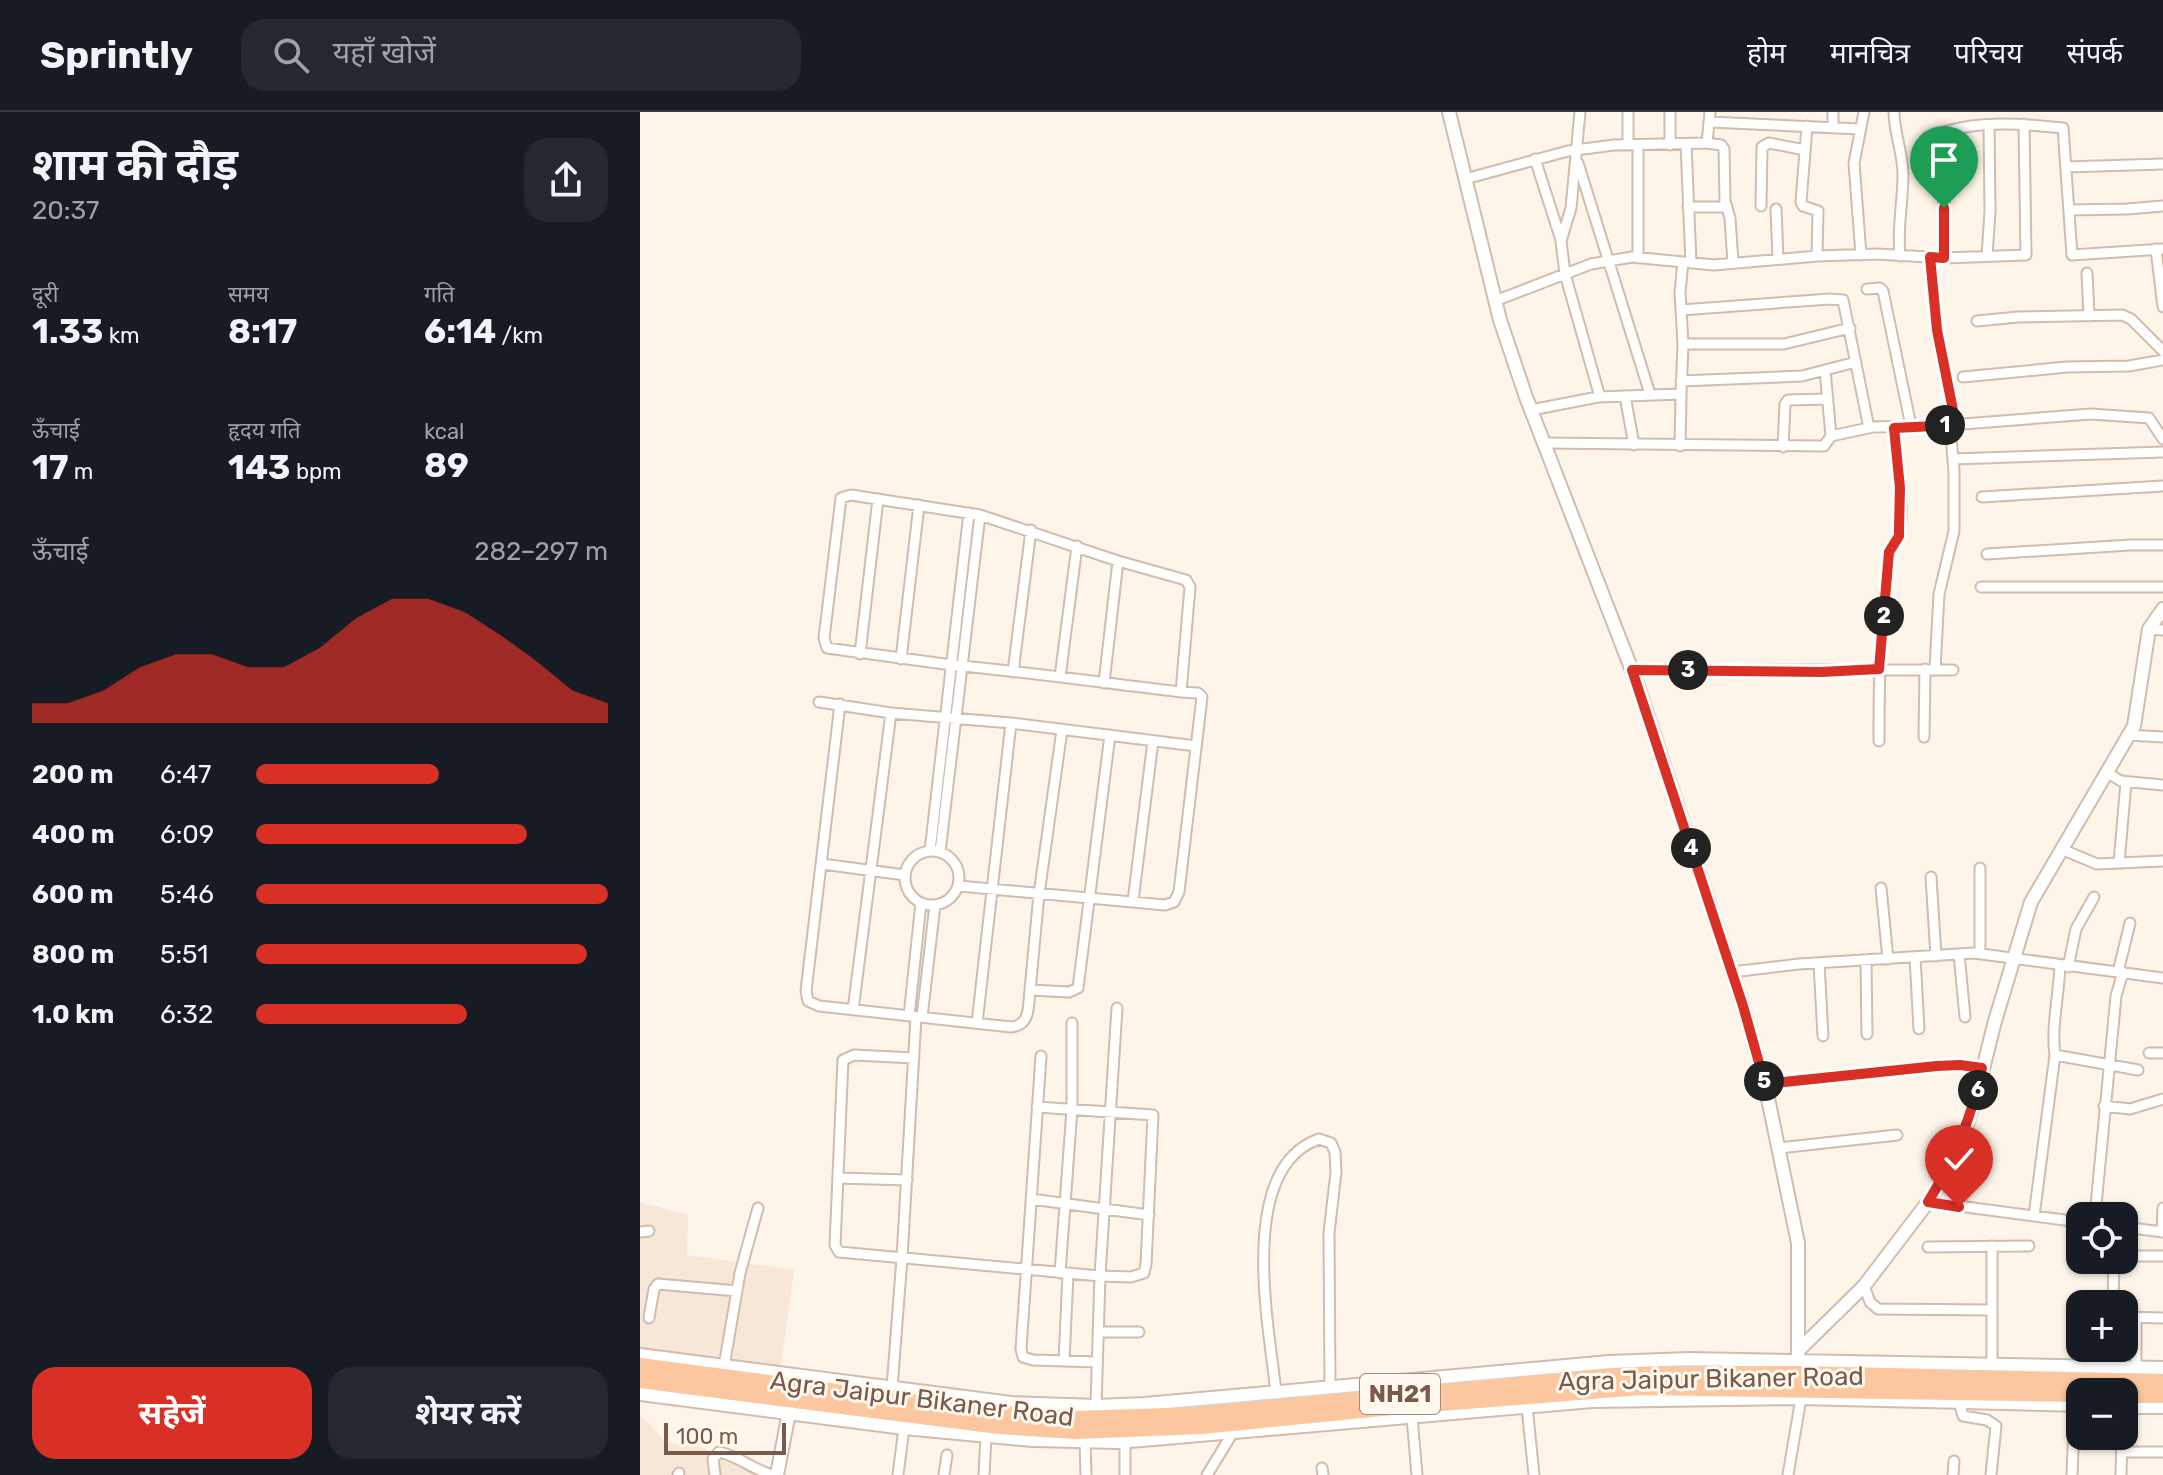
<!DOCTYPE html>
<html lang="hi">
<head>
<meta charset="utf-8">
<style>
	:root { --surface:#171b24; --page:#242831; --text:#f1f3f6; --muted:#9ea1a6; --line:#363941; --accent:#d93025 }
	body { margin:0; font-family:Rubik,"Noto Sans Devanagari",sans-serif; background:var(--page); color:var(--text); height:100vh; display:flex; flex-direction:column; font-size:30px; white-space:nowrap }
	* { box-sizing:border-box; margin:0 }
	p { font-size:26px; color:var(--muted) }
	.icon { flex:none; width:44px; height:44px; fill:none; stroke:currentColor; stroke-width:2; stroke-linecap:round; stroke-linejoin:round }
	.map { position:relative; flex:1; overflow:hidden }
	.sheet { display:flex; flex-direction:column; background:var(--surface); width:640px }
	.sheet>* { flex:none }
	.controls { position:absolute; left:1426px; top:1090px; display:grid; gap:16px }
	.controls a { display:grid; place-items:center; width:72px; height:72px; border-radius:16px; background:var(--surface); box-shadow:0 2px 6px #0004; font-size:40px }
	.scale { position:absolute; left:24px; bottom:20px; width:122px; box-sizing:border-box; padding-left:8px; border:4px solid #7a5a4a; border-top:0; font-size:22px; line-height:28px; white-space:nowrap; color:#7a5a4a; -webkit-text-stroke:6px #fff9f0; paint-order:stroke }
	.pin { position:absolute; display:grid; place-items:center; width:68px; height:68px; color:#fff; margin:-82px -34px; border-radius:50% 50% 50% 0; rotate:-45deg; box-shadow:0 0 8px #0007 }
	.pin .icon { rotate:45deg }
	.km { position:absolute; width:40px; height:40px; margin:-20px; border-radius:50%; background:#222; color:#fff; font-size:22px; line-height:40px; text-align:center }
	.round { display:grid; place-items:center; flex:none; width:84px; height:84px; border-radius:24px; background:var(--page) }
	.headline { display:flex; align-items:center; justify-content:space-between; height:136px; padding:0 32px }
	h1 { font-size:44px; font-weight:700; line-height:60px }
	.stats { display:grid; grid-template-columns:repeat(3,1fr); gap:12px; height:136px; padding:8px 32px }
	.stats div { display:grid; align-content:center }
	.stats b { font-size:34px; font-weight:700 }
	.stats small { font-size:22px; font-weight:400 }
	.stats p { font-size:22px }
	.chart { height:224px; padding:16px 32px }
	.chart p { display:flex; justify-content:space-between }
	.chart svg { width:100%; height:144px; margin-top:8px; fill:var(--accent); opacity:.7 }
	.button { display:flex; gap:16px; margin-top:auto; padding:16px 32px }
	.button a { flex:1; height:92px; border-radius:24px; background:var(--accent); color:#fff; font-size:32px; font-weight:700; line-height:92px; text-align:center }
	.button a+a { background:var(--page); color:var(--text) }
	ul { padding:0 32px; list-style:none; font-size:26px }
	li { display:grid; grid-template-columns:128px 96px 1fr; align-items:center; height:60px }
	li i { height:20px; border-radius:10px; background:var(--accent) }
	header { display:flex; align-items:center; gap:48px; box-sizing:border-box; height:112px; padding:0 40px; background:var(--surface); border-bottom:2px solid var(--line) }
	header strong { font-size:38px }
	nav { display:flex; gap:44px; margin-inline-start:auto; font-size:28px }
	.search { width:560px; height:72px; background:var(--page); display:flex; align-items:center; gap:20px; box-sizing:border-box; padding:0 28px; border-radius:24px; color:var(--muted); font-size:30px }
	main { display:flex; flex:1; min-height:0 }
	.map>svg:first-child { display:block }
	.residential { fill:#f6e7d6 }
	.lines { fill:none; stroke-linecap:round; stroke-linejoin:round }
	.minor-casing { stroke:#d1bcad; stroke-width:13 }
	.tertiary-casing { stroke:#d1bcad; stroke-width:16 }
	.trunk-casing { stroke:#dcd4d0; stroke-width:20 }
	.minor { stroke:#fff; stroke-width:9 }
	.tertiary { stroke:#fff; stroke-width:12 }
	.trunk { stroke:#fcc69e; stroke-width:16 }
	.route-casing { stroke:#fff; stroke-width:16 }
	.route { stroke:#d93025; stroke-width:10 }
	.labels { text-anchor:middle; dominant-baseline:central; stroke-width:6; stroke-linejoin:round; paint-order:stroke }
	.shield { fill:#fff9f0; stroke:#a28a7c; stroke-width:2 }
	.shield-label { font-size:24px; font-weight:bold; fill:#7a5a4a }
	.street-label { font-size:26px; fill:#7a5a4a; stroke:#fff9f0 }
</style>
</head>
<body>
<header>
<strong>Sprintly</strong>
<div class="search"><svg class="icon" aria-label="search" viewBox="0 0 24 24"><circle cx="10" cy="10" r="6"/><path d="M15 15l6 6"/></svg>यहाँ खोजें</div>
<nav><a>होम</a><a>मानचित्र</a><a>परिचय</a><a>संपर्क</a></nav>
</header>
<main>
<section class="sheet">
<div class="headline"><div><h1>शाम की दौड़</h1><p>20:37</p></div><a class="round"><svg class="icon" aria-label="share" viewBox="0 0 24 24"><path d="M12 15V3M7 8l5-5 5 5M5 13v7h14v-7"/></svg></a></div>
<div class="stats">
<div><p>दूरी</p><b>1.33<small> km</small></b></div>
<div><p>समय</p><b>8:17</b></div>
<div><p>गति</p><b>6:14<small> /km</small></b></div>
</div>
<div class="stats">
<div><p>ऊँचाई</p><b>17<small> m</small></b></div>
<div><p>हृदय गति</p><b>143<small> bpm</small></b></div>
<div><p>kcal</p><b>89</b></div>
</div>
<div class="chart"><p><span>ऊँचाई</span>282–297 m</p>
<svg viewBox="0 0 160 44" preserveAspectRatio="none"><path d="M0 44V38L10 38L20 34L30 27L40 23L50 23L60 27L70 27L80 21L90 12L100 6L110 6L120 10L130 17L140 25L150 34L160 38V44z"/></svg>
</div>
<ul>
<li><b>200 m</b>6:47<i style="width:52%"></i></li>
<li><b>400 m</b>6:09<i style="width:77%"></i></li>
<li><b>600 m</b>5:46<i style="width:100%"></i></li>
<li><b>800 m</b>5:51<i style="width:94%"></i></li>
<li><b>1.0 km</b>6:32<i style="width:60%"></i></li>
</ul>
<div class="button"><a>सहेजें</a><a>शेयर करें</a></div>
</section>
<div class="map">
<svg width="1523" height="1363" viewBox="0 0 1523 1363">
	<rect width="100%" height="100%" fill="#fdf5e9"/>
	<path class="residential" d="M 0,1090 L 48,1103 L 47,1143 L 154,1158 L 141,1254 L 7,1241 L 0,1294 Z
		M 0,1302 L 25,1330 L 61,1335 L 121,1363 L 0,1363 Z"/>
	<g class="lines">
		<g class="minor-casing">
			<path id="minor" d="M 940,0 L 931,96 L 921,129 L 925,162 L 960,285
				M 988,0 L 988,33
				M 1254,0 C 1254,21 1263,41 1263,62 C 1263,91 1257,114 1260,144
				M 1070,10 L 1219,17
				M 1167,14 L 1161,90 L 1163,94 L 1178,99 L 1177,144
				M 1193,15 L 1193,0
				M 1067,31 L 1081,33 L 1084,37 L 1085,89 L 1090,106 L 1093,151
				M 1046,32 L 1051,151
				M 998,33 L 998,146
				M 1030,33 L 1030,0
				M 895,47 L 921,128
				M 938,51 L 1010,282
				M 1426,55 L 1523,52
				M 825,67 L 928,39 L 974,33 L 1067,31 L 1070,0
				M 1121,94 L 1122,35 L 1129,31 L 1165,38
				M 1048,95 L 1086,95
				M 1136,97 L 1138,147
				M 1429,98 L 1487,97 L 1523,94
				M 1516,137 L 1523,195
				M 1221,143 L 1214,51 L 1224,0
				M 1347,144 L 1350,99 L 1349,13
				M 1290,145 L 1297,218 L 1316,313
				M 1304,146 L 1304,20 C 1341,8 1385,12 1423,16 L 1432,143 L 1523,137
				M 1447,161 L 1449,204
				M 1227,177 L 1240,176 L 1243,179 L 1271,314
				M 855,189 L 951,152 L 992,145 L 1074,153 L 1177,144 L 1237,142 L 1304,146 L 1386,143 L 1384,12
				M 1041,198 L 1190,187 L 1203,188 L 1229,316
				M 1337,209 L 1378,205 L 1482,203 L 1491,207 L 1523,239
				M 1043,232 L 1144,232 L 1210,216
				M 1185,258 L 1191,324
				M 1323,265 L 1427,255 L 1489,254 L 1523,248
				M 1041,269 L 1162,264 L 1216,250
				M 985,284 L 994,333
				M 891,298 L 958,285 L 1041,282 L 1043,232 L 1040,181 L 1043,150
				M 904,331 L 1184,334 L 1191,324 L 1233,315 L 1310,313 L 1451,302 L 1509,306 L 1523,327
				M 1040,334 L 1041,282
				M 1143,335 L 1145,292 L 1148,288 L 1188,287
				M 1313,347 L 1523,340
				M 1342,385 L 1523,374
				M 1347,442 L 1490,433 L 1523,433
				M 1341,475 L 1523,475
				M 1509,517 L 1523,518
				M 220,542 L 238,387
				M 261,547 L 279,393
				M 1295,557 L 1299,482 L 1314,419 L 1314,359 L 1310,313
				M 992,558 L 1313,558
				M 373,560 L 391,418
				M 420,565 L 437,434
				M 464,571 L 478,449
				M 179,590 L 251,601 L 371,611 L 556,634
				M 200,592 L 166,879 L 168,889 L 179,894 L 371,915 C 391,913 388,894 390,878 L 429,880 L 438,876 L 470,623
				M 1488,623 L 1523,625
				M 1284,625 L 1285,557
				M 1239,629 C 1239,567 1240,504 1249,443 C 1250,434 1257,429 1259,421 C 1266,390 1257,347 1254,316
				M 1466,660 L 1481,669 L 1523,673
				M 1421,737 L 1457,752 L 1523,749
				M265 766a27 27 0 1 1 54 0a27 27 0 1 1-54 0Z
				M 290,739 L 329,401
				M 300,740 L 340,403
				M 1479,751 L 1486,670
				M 182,752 L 265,763
				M 1291,765 L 1296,844
				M 319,774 L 525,793 L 534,790 L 539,780 L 562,585 L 558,581 L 541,580 C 464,571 388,560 312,553 L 187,536 L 184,526 L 201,386 L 211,383 L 340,403 L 478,449 L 546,468 L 550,475 L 541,580
				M 1241,776 L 1248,847
				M 493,789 L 513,629
				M 1319,842 L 1325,905
				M 1340,842 L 1340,756
				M 1275,845 L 1279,917
				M 1226,848 L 1227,922
				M 1179,851 L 1183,924
				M 1420,853 C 1419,883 1411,914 1415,943 L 1498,958
				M 1428,855 L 1436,817 L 1454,785
				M 1092,860 L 1159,852 L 1334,841 L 1523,866
				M 1478,860 L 1490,811
				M 390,878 L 399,782 L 422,618
				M 213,898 L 251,601
				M 269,904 L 281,791
				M 282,905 L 295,793
				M 337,911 L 371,611
				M 1509,941 L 1523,941
				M 401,944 L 381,1237 L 383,1245 L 393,1248 L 457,1250
				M 274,946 L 214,943 L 203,948 L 195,1133 L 199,1140 L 460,1164 L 491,1165 L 504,1161 L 506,1152 L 513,1003 L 397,995
				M 1125,972 L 1297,954 L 1320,953 L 1342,956
				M 1464,994 L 1490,997 L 1523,987
				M 1139,1036 L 1257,1023
				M 198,1066 L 267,1068
				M 391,1087 L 509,1103
				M 1288,1090 L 1440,1110
				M 1394,1104 L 1415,943
				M 1455,1104 L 1476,884 L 1483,860
				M 1484,1115 L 1523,1120
				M 1522,1119 L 1523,1096
				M 0,1120 L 9,1119
				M 1352,1134 L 1352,1252
				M 1288,1135 L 1389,1134
				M 1484,1144 L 1523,1144
				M 420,1161 L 432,997 L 432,911
				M 1224,1174 L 1230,1190 L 1238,1197 L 1352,1198
				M 1473,1192 L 1474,1148
				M 1484,1205 L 1523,1206
				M 9,1206 L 14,1177 L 18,1172 L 97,1179
				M 458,1220 L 499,1220
				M 424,1249 L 428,1162
				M 84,1254 L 100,1161 L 118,1096
				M 1496,1255 L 1496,1207
				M 252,1276 L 262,1146 L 276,905
				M 636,1280 C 629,1214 596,1056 679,1027 L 691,1031 L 695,1040 L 696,1060 L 689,1121 L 690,1275
				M 1319,1290 L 1323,1304 L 1347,1308 L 1356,1314 L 1351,1363
				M 456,1294 L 460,1164 L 477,896
				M 887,1295 L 894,1363
				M 772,1305 L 777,1363
				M 445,1330 L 446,1363
				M 1482,1340 L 1523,1340
				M 682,1356 L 683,1363
				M 38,1363 L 39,1361
				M 75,1363 L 73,1347 L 79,1340 C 99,1344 113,1358 133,1363
				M 258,1363 L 264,1316
				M 304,1363 L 307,1343
				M 344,1363 L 346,1324
				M 485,1363 L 485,1330
				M 567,1363 L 592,1322
				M 1148,1363 L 1161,1286
				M 1313,1363 L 1314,1349
				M 1432,1363 L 1435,1289
				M 1481,1363 L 1482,1324"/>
		</g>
		<g class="tertiary-casing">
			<path id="tertiary" d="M 809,0 L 860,208 L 886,285 L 998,574 L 1103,894 L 1125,972 L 1158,1131 L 1158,1254
				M 1160,1237 L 1224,1174 L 1288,1090 L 1309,1057 L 1322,1027 L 1336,985 L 1355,909 L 1391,790 L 1494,614 L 1509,517 L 1523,497
				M 0,1243 L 371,1291 L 456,1294 L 505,1292 L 969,1250 L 1048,1247 L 1523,1256
				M 0,1282 L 264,1316 L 393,1328 L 479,1330 L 952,1289 L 1161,1286 L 1440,1293
				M 1484,1295 L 1523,1295
				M 137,1363 L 150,1295"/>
		</g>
		<g class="trunk-casing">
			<path id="trunk" d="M 0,1254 L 365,1302 L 437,1307 L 558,1303 L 990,1263 L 1158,1262 L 1523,1270
				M 0,1268 L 359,1314 L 435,1319 L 562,1314 L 751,1295 L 1001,1275 L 1440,1282
				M 1484,1283 L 1523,1283"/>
		</g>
		<use href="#minor" class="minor"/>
		<use href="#tertiary" class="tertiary"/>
		<use href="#trunk" class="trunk"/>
	</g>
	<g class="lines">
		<g class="route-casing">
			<path id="route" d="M 1304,96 L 1304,146 L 1290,145 L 1297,218 L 1316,313 L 1254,316 L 1260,376 L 1259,416 L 1259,424 L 1249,440 L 1239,557 L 1181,560 L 992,558 L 1103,894 L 1125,972 L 1297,954 L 1320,953 L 1342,956 C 1332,1006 1314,1048 1288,1090 L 1319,1095"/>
		</g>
		<use href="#route" class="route"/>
	</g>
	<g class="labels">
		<rect class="shield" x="720" y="1262" width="80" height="40" rx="6"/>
		<g class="shield-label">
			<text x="760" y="1282">NH21</text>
		</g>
		<g class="street-label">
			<text transform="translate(1071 1267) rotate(-1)">Agra Jaipur Bikaner Road</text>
			<text transform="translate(282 1287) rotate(7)">Agra Jaipur Bikaner Road</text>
		</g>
	</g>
</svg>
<div class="controls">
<a><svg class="icon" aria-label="locate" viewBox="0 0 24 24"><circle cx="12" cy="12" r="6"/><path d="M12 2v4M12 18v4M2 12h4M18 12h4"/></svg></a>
<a>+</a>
<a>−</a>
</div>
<div class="scale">100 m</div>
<div class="pin" style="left:1304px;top:96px;background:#1e9e55"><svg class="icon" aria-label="arrive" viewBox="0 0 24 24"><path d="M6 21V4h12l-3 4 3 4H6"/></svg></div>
<div class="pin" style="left:1319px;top:1095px;background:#d93025"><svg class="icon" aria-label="check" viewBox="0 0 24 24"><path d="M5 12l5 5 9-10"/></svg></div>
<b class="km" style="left:1305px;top:313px">1</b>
<b class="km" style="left:1244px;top:504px">2</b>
<b class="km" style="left:1048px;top:558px">3</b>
<b class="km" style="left:1051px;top:736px">4</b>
<b class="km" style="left:1124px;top:969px">5</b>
<b class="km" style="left:1338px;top:978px">6</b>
</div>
</main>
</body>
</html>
